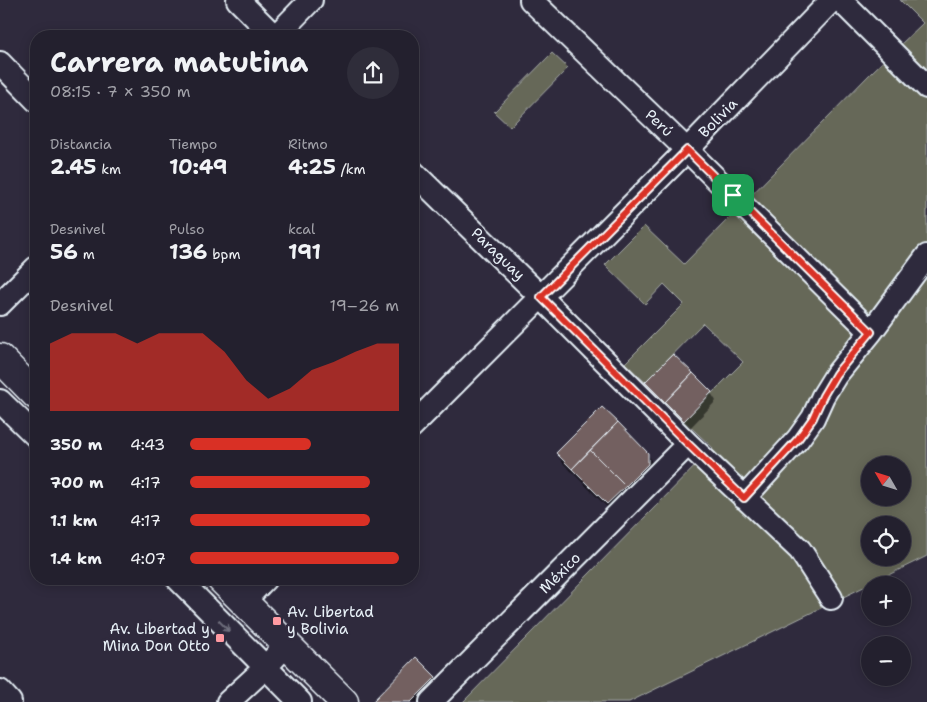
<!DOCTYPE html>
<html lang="es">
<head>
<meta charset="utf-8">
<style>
	:root { --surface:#23202e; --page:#2f2d3a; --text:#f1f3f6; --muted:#a3a3aa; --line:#403e4a; --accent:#d93025 }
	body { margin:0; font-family:"Shantell Sans",sans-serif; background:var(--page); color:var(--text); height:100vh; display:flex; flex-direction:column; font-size:19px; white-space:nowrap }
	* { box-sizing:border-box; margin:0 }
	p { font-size:16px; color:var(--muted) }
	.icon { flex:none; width:28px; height:28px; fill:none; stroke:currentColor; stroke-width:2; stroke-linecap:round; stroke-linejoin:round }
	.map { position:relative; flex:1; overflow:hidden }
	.details { position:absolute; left:30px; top:30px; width:389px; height:555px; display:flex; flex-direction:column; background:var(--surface); border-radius:20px; box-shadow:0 2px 12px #0003,0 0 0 1px var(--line) }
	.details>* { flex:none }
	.needle { width:32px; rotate:309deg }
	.fabs { position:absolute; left:861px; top:456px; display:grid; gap:10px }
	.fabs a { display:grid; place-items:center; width:50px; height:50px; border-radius:50%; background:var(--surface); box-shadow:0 2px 12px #0003,0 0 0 1px var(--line); font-size:25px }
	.pin { position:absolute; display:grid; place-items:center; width:42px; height:42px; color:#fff; margin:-21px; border-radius:10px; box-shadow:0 2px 8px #0006 }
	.round { display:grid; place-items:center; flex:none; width:52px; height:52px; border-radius:26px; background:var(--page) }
	.overview { display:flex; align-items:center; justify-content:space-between; height:85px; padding:0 20px }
	h1 { font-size:28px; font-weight:700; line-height:38px }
	.figures { display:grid; grid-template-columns:repeat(3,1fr); gap:8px; height:85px; padding:5px 20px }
	.figures div { display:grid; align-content:center }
	.figures b { font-size:21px; font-weight:700 }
	.figures small { font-size:14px; font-weight:400 }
	.figures p { font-size:14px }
	.chart { height:140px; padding:10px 20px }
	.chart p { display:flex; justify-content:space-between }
	.chart svg { width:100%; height:90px; margin-top:5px; fill:var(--accent); opacity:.7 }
	ul { padding:0 20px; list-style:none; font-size:16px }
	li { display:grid; grid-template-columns:80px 60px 1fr; align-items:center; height:38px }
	li i { height:12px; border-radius:6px; background:var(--accent) }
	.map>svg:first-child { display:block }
	.green { fill:#666759; stroke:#a7aca8; fill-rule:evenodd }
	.shadow { fill:#0007 }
	.building { fill:#736160; stroke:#e8f1f8 }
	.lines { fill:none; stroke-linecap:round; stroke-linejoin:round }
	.street-casing { stroke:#e8f1f8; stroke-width:26 }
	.secondary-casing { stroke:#e8f1f8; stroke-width:31 }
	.street { stroke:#2f2a3d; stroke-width:22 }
	.secondary { stroke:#2f2a3d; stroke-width:28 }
	.oneway { stroke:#70707e }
	.route-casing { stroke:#fff; stroke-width:10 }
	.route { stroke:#d93025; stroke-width:6 }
	.poi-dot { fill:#ff9aa2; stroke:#2f2a3d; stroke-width:2 }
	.labels { text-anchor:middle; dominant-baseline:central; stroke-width:5; stroke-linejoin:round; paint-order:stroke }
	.street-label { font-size:15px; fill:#e8f1f8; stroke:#2f2a3d }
	.poi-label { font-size:15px; fill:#e8f1f8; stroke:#2f2a3d; text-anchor:start }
</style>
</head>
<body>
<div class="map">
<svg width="927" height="702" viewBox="0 0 927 702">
	<rect width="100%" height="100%" fill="#2f2a3d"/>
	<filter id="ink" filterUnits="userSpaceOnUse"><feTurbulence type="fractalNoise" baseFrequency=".02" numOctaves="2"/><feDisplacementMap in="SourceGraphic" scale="10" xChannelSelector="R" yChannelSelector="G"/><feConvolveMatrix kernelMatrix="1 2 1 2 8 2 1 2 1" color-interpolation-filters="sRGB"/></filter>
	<g filter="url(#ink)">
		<path class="green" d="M 900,0 L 927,0 L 927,556 L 629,702 L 463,702 L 713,448 L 684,421 L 743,362 L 703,323 L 645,382 L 625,363 L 684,304 L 664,284 L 645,304 L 605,265 L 644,226 L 684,264 L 871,73 L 923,23 ZM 870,465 L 902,465 L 902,498 L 870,498 ZM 870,525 L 902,525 L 902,558 L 870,558 Z
			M 552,53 L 568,68 L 510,127 L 494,112 Z"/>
		<path class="shadow" d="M 673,356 L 711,393 L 716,401 L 690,428 L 651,390 L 647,382 Z
			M 557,454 L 647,454 L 652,462 L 652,472 L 612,512 L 562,462 Z
			M 435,677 L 440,686 L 424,702 L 374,702 Z"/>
		<path class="building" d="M 673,354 L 693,373 L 665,402 L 645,382 Z
			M 693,373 L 712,392 L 684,421 L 665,402 Z
			M 602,407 L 618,422 L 572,469 L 556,453 Z
			M 618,422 L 648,453 L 648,464 L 626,486 L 590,450 Z
			M 590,450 L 626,486 L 607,504 L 572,469 Z
			M 416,657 L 436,677 L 411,702 L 372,702 Z"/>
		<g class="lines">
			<g class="street-casing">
				<path id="street" d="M 238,0 L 274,36
					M 531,0 L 687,150 L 871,332
					M 840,0 L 927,87
					M 276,36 L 311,0
					M 0,63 L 36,100
					M 412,171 L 541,297 L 688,444 L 800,550 L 831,598
					M 0,304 L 36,268
					M 0,401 L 36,436
					M 412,426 L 687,150 L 832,0
					M 744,498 L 798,439 L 813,418 L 823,396 L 836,375 L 871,332 L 927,256
					M 178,579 L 300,702
					M 244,601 L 265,579
					M 0,691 L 10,702
					M 228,702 L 265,668 L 286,645
					M 431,702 L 688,444"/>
			</g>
			<g class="secondary-casing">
				<path id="secondary" d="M 0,358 L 36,395
					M 221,579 L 344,702"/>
			</g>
			<use href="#street" class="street"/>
			<use href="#secondary" class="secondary"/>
		</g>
		<defs><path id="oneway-shaft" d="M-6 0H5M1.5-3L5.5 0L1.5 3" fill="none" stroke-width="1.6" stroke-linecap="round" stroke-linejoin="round" transform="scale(1.25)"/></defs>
		<use class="oneway" href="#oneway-shaft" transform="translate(224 626) rotate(46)"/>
	</g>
	<g class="lines" filter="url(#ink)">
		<g class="route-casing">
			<path id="route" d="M 687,150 L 871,332 L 836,374 L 823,396 L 813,418 L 798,439 L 744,498 L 688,444 L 541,297 Z"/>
		</g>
		<use href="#route" class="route"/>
	</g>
	<g class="poi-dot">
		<rect x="272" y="616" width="10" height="10" rx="2.5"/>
		<rect x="215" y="633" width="10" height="10" rx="2.5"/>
	</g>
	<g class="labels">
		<g class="street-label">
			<text transform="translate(718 118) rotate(-46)">Bolivia</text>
			<text transform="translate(659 123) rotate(44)">Perú</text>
			<text transform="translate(498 254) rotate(44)">Paraguay</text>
			<text transform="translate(560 573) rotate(-45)">México</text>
		</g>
		<g class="poi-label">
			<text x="287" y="612">Av. Libertad<tspan x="287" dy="17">y Bolivia</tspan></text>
			<text x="210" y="629" text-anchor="end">Av. Libertad y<tspan x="210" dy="17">Mina Don Otto</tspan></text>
		</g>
	</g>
</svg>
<div class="fabs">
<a><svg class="needle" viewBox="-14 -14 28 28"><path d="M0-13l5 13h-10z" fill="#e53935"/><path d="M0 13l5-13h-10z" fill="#a3a3aa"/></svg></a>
<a><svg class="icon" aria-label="locate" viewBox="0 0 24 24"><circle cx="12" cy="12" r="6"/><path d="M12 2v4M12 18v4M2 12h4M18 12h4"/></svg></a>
<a>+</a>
<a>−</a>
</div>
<div class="pin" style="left:733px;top:195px;background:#1e9e55"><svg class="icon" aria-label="arrive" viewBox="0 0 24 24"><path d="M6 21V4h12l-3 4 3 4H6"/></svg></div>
<section class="details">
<div class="overview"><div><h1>Carrera matutina</h1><p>08:15 · 7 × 350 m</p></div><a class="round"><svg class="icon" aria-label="share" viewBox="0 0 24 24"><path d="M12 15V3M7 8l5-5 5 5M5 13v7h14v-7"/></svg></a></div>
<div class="figures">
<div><p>Distancia</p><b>2.45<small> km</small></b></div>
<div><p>Tiempo</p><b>10:49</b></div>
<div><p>Ritmo</p><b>4:25<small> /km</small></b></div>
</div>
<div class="figures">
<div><p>Desnivel</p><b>56<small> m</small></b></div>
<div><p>Pulso</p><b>136<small> bpm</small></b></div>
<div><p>kcal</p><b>191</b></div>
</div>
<div class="chart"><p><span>Desnivel</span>19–26 m</p>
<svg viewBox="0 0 160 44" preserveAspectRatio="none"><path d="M0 44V11L10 6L20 6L30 6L40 11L50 6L60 6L70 6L80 15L90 29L100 38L110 33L120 24L130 20L140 15L150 11L160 11V44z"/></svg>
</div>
<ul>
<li><b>350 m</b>4:43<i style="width:58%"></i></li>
<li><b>700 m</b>4:17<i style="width:86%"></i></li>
<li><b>1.1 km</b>4:17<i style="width:86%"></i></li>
<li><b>1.4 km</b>4:07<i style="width:100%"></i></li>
</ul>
</section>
</div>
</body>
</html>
